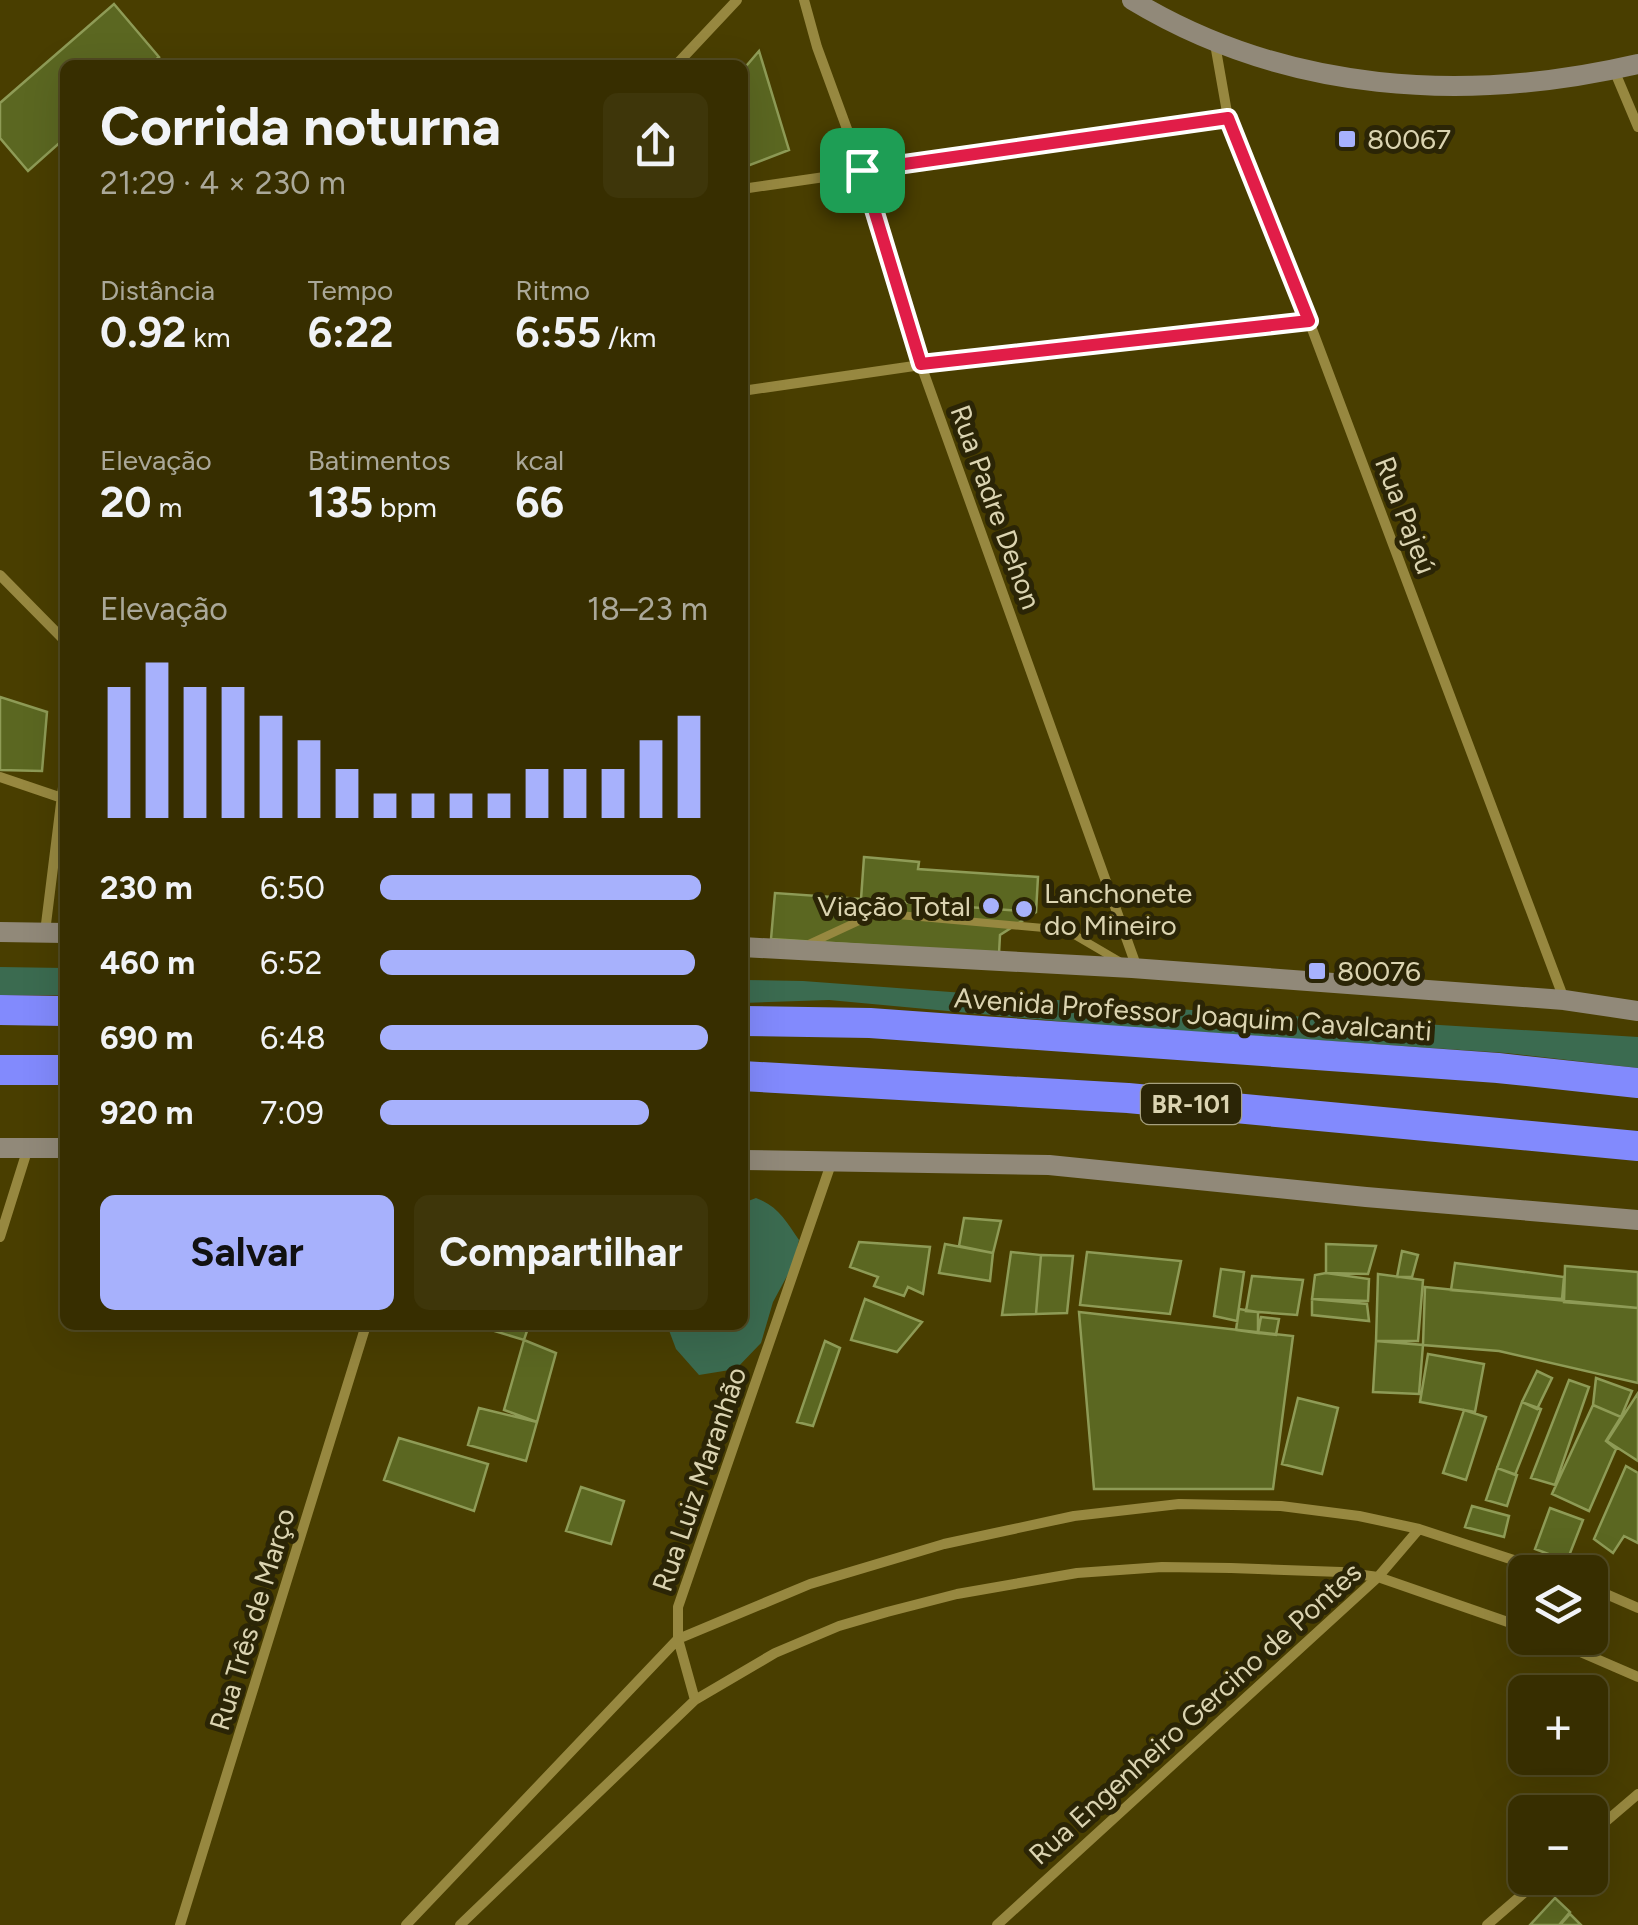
<!DOCTYPE html>
<html lang="pt">
<head>
<meta charset="utf-8">
<style>
	:root { --surface:#372e00; --page:#3e360a; --text:#f1f3f6; --muted:#aaa899; --line:#514a22; --accent:#a7b1fc }
	body { margin:0; font-family:Figtree,sans-serif; background:var(--page); color:var(--text); height:100vh; display:flex; flex-direction:column; font-size:38px; white-space:nowrap }
	* { box-sizing:border-box; margin:0 }
	p { font-size:32px; color:var(--muted) }
	.icon { flex:none; width:55px; height:55px; fill:none; stroke:currentColor; stroke-width:2; stroke-linecap:round; stroke-linejoin:round }
	.map { position:relative; flex:1; overflow:hidden }
	.details { position:absolute; left:60px; top:60px; width:688px; height:1270px; display:flex; flex-direction:column; background:var(--surface); border-radius:15px; box-shadow:0 10px 40px #0002,0 0 0 2px var(--line) }
	.details>* { flex:none }
	.tools { position:absolute; left:1508px; top:1555px; display:grid; gap:20px }
	.tools a { display:grid; place-items:center; width:100px; height:100px; border-radius:15px; background:var(--surface); box-shadow:0 10px 40px #0002,0 0 0 2px var(--line); font-size:50px }
	.pin { position:absolute; display:grid; place-items:center; width:85px; height:85px; color:#fff; margin:-42px; border-radius:20px; box-shadow:0 5px 15px #0006 }
	.round { display:grid; place-items:center; flex:none; width:105px; height:105px; border-radius:15px; background:var(--page) }
	.headline { display:flex; align-items:center; justify-content:space-between; height:170px; padding:0 40px }
	h1 { font-size:55px; font-weight:700; line-height:75px }
	.metrics { display:grid; grid-template-columns:repeat(3,1fr); gap:15px; height:170px; padding:10px 40px }
	.metrics div { display:grid; align-content:center }
	.metrics b { font-size:42px; font-weight:700 }
	.metrics small { font-size:28px; font-weight:400 }
	.metrics p { font-size:28px }
	.chart { height:280px; padding:20px 40px }
	.chart p { display:flex; justify-content:space-between }
	.chart svg { width:100%; height:180px; margin-top:10px; stroke:var(--accent); stroke-width:6 }
	.action { display:flex; gap:20px; margin-top:auto; padding:20px 40px }
	.action a { flex:1; height:115px; border-radius:15px; background:var(--accent); color:#111; font-size:40px; font-weight:700; line-height:115px; text-align:center }
	.action a+a { background:var(--page); color:var(--text) }
	ul { padding:0 40px; list-style:none; font-size:32px }
	li { display:grid; grid-template-columns:160px 120px 1fr; align-items:center; height:75px }
	li i { height:25px; border-radius:12px; background:var(--accent) }
	.map>svg:first-child { display:block }
	.green { fill:#3b6b50 }
	.building { fill:#5b6721; stroke:#8e9b56; stroke-width:2.5 }
	.lines { fill:none; stroke-linecap:round; stroke-linejoin:round }
	.lane { stroke:#978840; stroke-width:8 }
	.street { stroke:#978840; stroke-width:10 }
	.secondary { stroke:#918979; stroke-width:20 }
	.highway { stroke:#828afd; stroke-width:30 }
	.route-casing { stroke:#fff; stroke-width:20 }
	.route { stroke:#e11d48; stroke-width:12 }
	.poi-dot { fill:#a7b1fc; stroke:#2b2506; stroke-width:4 }
	.labels { text-anchor:middle; dominant-baseline:central; stroke-width:10; stroke-linejoin:round; paint-order:stroke }
	.shield { fill:#2b2506; stroke:#a6a07e; stroke-width:2.5 }
	.shield-label { font-size:25px; font-weight:bold; fill:#dbd4b1 }
	.poi-label { font-size:28px; fill:#dbd4b1; stroke:#2b2506; text-anchor:start }
	.street-label { font-size:28px; fill:#dbd4b1; stroke:#2b2506 }
</style>
</head>
<body>
<div class="map">
<svg width="1638" height="1925" viewBox="0 0 1638 1925">
	<rect width="100%" height="100%" fill="#493e00"/>
	<path class="green" d="M 0,967 L 65,968 L 65,995 L 0,995 Z
		M 742,980 L 803,981 L 1192,1010 L 1638,1037 L 1638,1068 L 1506,1053 L 1109,1026 L 829,1000 L 743,1003 Z
		M 756,1198 C 778,1206 786,1221 799,1240 L 793,1265 L 773,1302 L 761,1343 L 736,1369 L 699,1375 L 676,1349 L 667,1325 L 742,1325 L 743,1203 Z"/>
	<path class="building" d="M 114,4 L 159,57 L 149,65 L 65,65 L 65,138 L 28,171 L 0,138 L 0,103 Z
		M 759,51 L 789,150 L 742,168 L 742,71 Z
		M 0,697 L 47,712 L 42,771 L 0,770 Z
		M 864,857 L 919,862 L 918,869 L 1038,877 L 1036,912 L 1000,935 L 999,954 L 771,939 L 775,893 L 861,899 Z
		M 864,857 L 919,862 L 918,869 L 1038,877 L 1036,912 L 861,899 Z
		M 964,1218 L 1001,1221 L 993,1253 L 959,1246 Z
		M 859,1242 L 930,1247 L 923,1294 L 908,1287 L 904,1296 L 874,1286 L 878,1277 L 850,1267 Z
		M 945,1244 L 993,1253 L 990,1281 L 939,1273 Z
		M 1326,1244 L 1376,1246 L 1368,1274 L 1326,1273 Z
		M 1402,1251 L 1418,1255 L 1412,1277 L 1397,1277 Z
		M 1011,1252 L 1041,1255 L 1036,1314 L 1002,1315 Z
		M 1087,1252 L 1181,1261 L 1170,1314 L 1080,1305 Z
		M 1041,1255 L 1073,1256 L 1067,1313 L 1036,1314 Z
		M 1455,1263 L 1564,1277 L 1562,1299 L 1451,1290 Z
		M 1565,1266 L 1638,1272 L 1638,1308 L 1564,1302 Z
		M 1221,1269 L 1244,1272 L 1237,1321 L 1214,1316 Z
		M 1326,1273 L 1369,1279 L 1368,1301 L 1312,1299 L 1315,1275 Z
		M 1378,1274 L 1423,1280 L 1418,1341 L 1376,1341 Z
		M 1252,1276 L 1303,1280 L 1297,1315 L 1246,1311 Z
		M 1425,1287 L 1638,1308 L 1638,1383 L 1499,1351 L 1423,1345 Z
		M 865,1299 L 922,1322 L 897,1352 L 851,1340 Z
		M 1312,1299 L 1367,1304 L 1369,1321 L 1312,1315 Z
		M 1239,1309 L 1258,1312 L 1258,1333 L 1236,1330 Z
		M 1079,1312 L 1293,1336 L 1273,1489 L 1094,1489 Z
		M 1261,1317 L 1279,1319 L 1276,1335 L 1258,1333 Z
		M 475,1325 L 529,1325 L 524,1340 Z
		M 524,1340 L 556,1353 L 537,1422 L 504,1410 Z
		M 825,1341 L 840,1348 L 813,1426 L 797,1422 Z
		M 1376,1341 L 1423,1345 L 1419,1394 L 1373,1392 Z
		M 1428,1354 L 1484,1364 L 1475,1412 L 1420,1402 Z
		M 1537,1371 L 1552,1378 L 1537,1409 L 1522,1402 Z
		M 1596,1378 L 1632,1391 L 1621,1417 L 1593,1405 Z
		M 1569,1380 L 1589,1387 L 1555,1485 L 1531,1478 Z
		M 1638,1393 L 1638,1461 L 1607,1441 Z
		M 1298,1398 L 1338,1408 L 1322,1474 L 1282,1464 Z
		M 1522,1402 L 1541,1409 L 1515,1475 L 1497,1468 Z
		M 1593,1405 L 1621,1417 L 1606,1441 L 1616,1449 L 1589,1511 L 1552,1494 Z
		M 479,1408 L 537,1422 L 526,1461 L 468,1445 Z
		M 1464,1410 L 1486,1417 L 1466,1480 L 1443,1473 Z
		M 399,1438 L 488,1464 L 474,1511 L 384,1480 Z
		M 1626,1466 L 1638,1473 L 1638,1543 L 1624,1536 L 1613,1553 L 1594,1539 Z
		M 1497,1468 L 1517,1475 L 1507,1506 L 1486,1500 Z
		M 581,1487 L 624,1501 L 611,1544 L 566,1531 Z
		M 1472,1506 L 1509,1516 L 1504,1537 L 1465,1527 Z
		M 1550,1508 L 1583,1520 L 1567,1561 L 1535,1549 Z
		M 1555,1898 L 1570,1912 L 1559,1925 L 1530,1925 Z
		M 1570,1914 L 1581,1925 L 1560,1925 Z"/>
	<g class="lines">
		<path class="lane" d="M 809,944 L 876,913 L 1066,930 L 1119,961"/>
		<path class="street" d="M 804,0 L 817,47 L 862,170 L 921,365 L 1137,968
			M 1215,44 L 1228,118 L 1309,321 L 1564,999
			M 676,65 L 737,0
			M 1614,70 L 1638,127
			M 742,189 L 1228,118
			M 742,391 L 921,365 L 1309,321
			M 0,575 L 65,641
			M 0,777 L 62,798
			M 45,932 L 65,771
			M 0,1237 L 28,1148
			M 1590,1587 L 1638,1608
			M 1548,1638 L 1638,1677
			M 695,1700 L 678,1639 L 678,1607 L 832,1161
			M 1590,1835 L 1638,1794
			M 180,1925 L 366,1325
			M 406,1925 L 678,1639 L 810,1584 L 944,1544 L 1074,1516 L 1179,1504 L 1281,1506 L 1359,1516 L 1419,1529 L 1550,1572
			M 460,1925 L 695,1700 L 775,1653 L 839,1626 L 887,1612 L 957,1594 L 1077,1573 L 1162,1567 L 1231,1568 L 1341,1572 L 1378,1577 L 1525,1628
			M 997,1925 L 1378,1577 L 1419,1529
			M 1487,1925 L 1541,1878"/>
		<path class="secondary" d="M 1132,0 C 1286,93 1466,104 1638,64
			M 0,932 L 65,933
			M 742,947 L 1132,968 L 1564,1000 L 1638,1011
			M 0,1148 L 65,1148
			M 742,1160 L 1049,1165 L 1366,1197 L 1638,1220"/>
		<path class="highway" d="M 0,1010 L 65,1011
			M 742,1021 L 870,1023 L 1498,1068 L 1638,1083
			M 0,1070 L 65,1070
			M 742,1076 L 1128,1098 L 1638,1146"/>
	</g>
	<g class="lines">
		<g class="route-casing">
			<path id="route" d="M 1228,118 L 1309,321 L 921,364 L 862,170 Z"/>
		</g>
		<use href="#route" class="route"/>
	</g>
	<g class="poi-dot">
		<rect x="1337" y="129" width="20" height="20" rx="5"/>
		<circle cx="991" cy="906" r="10"/>
		<circle cx="1024" cy="909" r="10"/>
		<rect x="1307" y="961" width="20" height="20" rx="5"/>
	</g>
	<g class="labels">
		<rect class="shield" x="1141" y="1084" width="100" height="40" rx="8"/>
		<g class="shield-label">
			<text x="1191" y="1104">BR-101</text>
		</g>
		<g class="poi-label">
			<text x="1367" y="139">80067</text>
			<text x="1044" y="893">Lanchonete<tspan x="1044" dy="32">do Mineiro</tspan></text>
			<text x="971" y="906" text-anchor="end">Viação Total</text>
			<text x="1337" y="971">80076</text>
		</g>
		<g class="street-label">
			<text transform="translate(996 507) rotate(70)">Rua Padre Dehon</text>
			<text transform="translate(1406 515) rotate(69)">Rua Pajeú</text>
			<text transform="translate(1193 1014) rotate(4)">Avenida Professor Joaquim Cavalcanti</text>
			<text transform="translate(699 1479) rotate(-71)">Rua Luiz Maranhão</text>
			<text transform="translate(252 1619) rotate(-73)">Rua Três de Março</text>
			<text transform="translate(1195 1713) rotate(-42)">Rua Engenheiro Gercino de Pontes</text>
		</g>
	</g>
</svg>
<div class="tools">
<a><svg class="icon" aria-label="layers" viewBox="0 0 24 24"><path d="M12 4l9 5-9 5-9-5zM3 14l9 5 9-5"/></svg></a>
<a>+</a>
<a>−</a>
</div>
<div class="pin" style="left:862px;top:170px;background:#1e9e55"><svg class="icon" aria-label="arrive" viewBox="0 0 24 24"><path d="M6 21V4h12l-3 4 3 4H6"/></svg></div>
<section class="details">
<div class="headline"><div><h1>Corrida noturna</h1><p>21:29 · 4 × 230 m</p></div><a class="round"><svg class="icon" aria-label="share" viewBox="0 0 24 24"><path d="M12 15V3M7 8l5-5 5 5M5 13v7h14v-7"/></svg></a></div>
<div class="metrics">
<div><p>Distância</p><b>0.92<small> km</small></b></div>
<div><p>Tempo</p><b>6:22</b></div>
<div><p>Ritmo</p><b>6:55<small> /km</small></b></div>
</div>
<div class="metrics">
<div><p>Elevação</p><b>20<small> m</small></b></div>
<div><p>Batimentos</p><b>135<small> bpm</small></b></div>
<div><p>kcal</p><b>66</b></div>
</div>
<div class="chart"><p><span>Elevação</span>18–23 m</p>
<svg viewBox="0 0 160 44" preserveAspectRatio="none"><path d="M5 44V12M15 44V6M25 44V12M35 44V12M45 44V19M55 44V25M65 44V32M75 44V38M85 44V38M95 44V38M105 44V38M115 44V32M125 44V32M135 44V32M145 44V25M155 44V19"/></svg>
</div>
<ul>
<li><b>230 m</b>6:50<i style="width:98%"></i></li>
<li><b>460 m</b>6:52<i style="width:96%"></i></li>
<li><b>690 m</b>6:48<i style="width:100%"></i></li>
<li><b>920 m</b>7:09<i style="width:82%"></i></li>
</ul>
<div class="action"><a>Salvar</a><a>Compartilhar</a></div>
</section>
</div>
</body>
</html>
